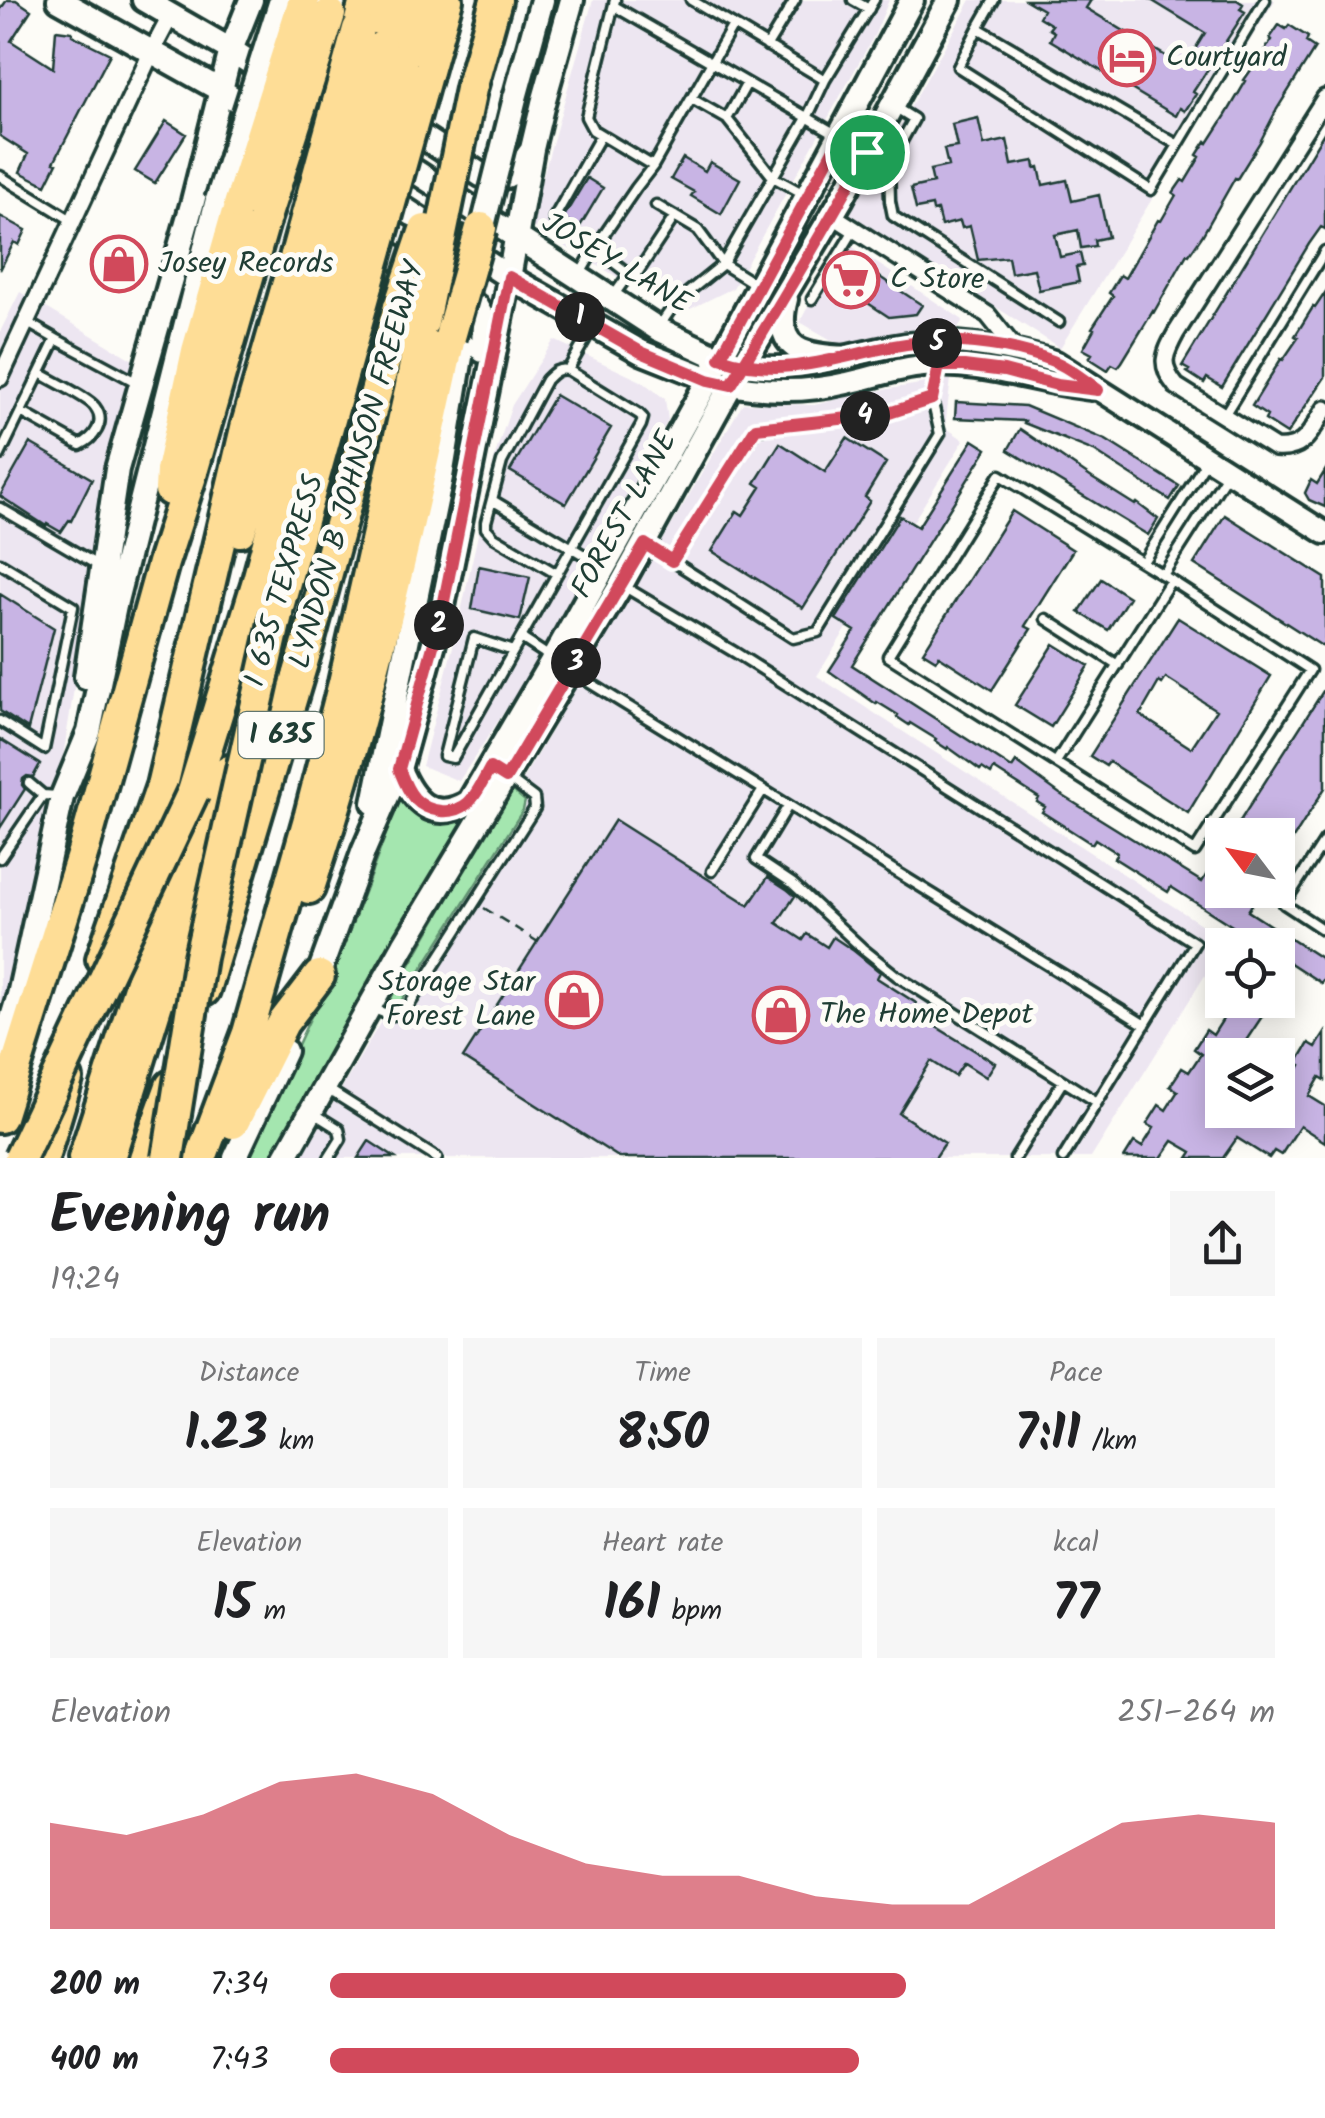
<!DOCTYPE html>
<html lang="en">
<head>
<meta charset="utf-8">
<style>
	:root { --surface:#fff; --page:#f6f6f6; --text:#202124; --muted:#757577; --accent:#d1495b }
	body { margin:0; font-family:Kalam,sans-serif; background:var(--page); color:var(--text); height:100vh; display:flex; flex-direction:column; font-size:38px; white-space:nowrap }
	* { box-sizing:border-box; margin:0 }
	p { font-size:32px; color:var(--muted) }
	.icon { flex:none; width:55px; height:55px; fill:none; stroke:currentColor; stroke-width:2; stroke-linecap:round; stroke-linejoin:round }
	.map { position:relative; height:1158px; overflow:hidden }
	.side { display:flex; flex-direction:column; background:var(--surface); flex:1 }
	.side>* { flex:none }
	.needle { width:65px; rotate:302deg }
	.buttons { position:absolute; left:1205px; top:818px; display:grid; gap:20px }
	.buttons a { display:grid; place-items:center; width:90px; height:90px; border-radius:0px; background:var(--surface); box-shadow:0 5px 25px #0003; font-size:50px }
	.pin { position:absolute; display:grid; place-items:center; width:85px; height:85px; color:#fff; margin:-42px; border:5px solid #fff; border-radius:50%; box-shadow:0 2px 10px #0007 }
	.km { position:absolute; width:50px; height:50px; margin:-25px; border-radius:50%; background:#222; color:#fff; font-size:28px; line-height:50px; text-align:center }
	.round { display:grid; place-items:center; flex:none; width:105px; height:105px; border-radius:0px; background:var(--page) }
	.overview { display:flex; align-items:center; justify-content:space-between; height:170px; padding:0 50px }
	h1 { font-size:55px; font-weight:600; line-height:75px }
	.figures { display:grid; grid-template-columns:repeat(3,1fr); gap:15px; height:170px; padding:10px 50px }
	.figures div { display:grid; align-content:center; border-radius:0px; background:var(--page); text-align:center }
	.figures b { font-size:50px; font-weight:600 }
	.figures small { font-size:28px; font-weight:400 }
	.figures p { font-size:28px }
	.chart { height:280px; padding:20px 50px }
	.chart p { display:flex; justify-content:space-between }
	.chart svg { width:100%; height:180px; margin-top:10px; fill:var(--accent); opacity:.7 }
	ul { padding:0 50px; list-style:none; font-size:32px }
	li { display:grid; grid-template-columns:160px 120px 1fr; align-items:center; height:75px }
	li i { height:25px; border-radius:12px; background:var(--accent) }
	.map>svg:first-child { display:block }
	.built { fill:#ede6f1 }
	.green { fill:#a4e6af; stroke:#629272; stroke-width:2.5 }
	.building { fill:#c8b4e4; stroke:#1f3d34; stroke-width:2.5; fill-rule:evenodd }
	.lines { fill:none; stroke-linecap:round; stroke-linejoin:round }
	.service-casing { stroke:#1f3d34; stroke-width:15 }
	.minor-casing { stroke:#1f3d34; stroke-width:22 }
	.tertiary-casing { stroke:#1f3d34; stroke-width:28 }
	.secondary-casing { stroke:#1f3d34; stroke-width:30 }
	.motorway-casing { stroke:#1f3d34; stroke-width:38 }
	.path { stroke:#1f3d34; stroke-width:2.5; stroke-dasharray:10 8; stroke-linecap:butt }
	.service { stroke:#fdfcf7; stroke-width:8 }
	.minor { stroke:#fdfcf7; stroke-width:15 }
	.tertiary { stroke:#fdfcf7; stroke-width:20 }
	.secondary { stroke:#fdfcf7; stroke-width:22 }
	.motorway { stroke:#fedd96; stroke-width:30 }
	.secondary-bridge-casing { stroke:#1f3d34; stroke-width:30; stroke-linecap:butt }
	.motorway-bridge-casing { stroke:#1f3d34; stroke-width:38; stroke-linecap:butt }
	.secondary-bridge { stroke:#fdfcf7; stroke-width:22 }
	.motorway-bridge { stroke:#fedd96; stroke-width:30 }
	.route-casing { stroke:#fff; stroke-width:20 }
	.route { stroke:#d1495b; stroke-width:12 }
	.labels { text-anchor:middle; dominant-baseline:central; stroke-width:10; stroke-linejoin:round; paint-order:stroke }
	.shield { fill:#fdfcf7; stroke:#62766e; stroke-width:2.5 }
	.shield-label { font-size:28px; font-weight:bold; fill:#1f3d34 }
	.poi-label { font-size:30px; fill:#1f3d34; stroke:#fdfcf7; text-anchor:start }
	.street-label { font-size:30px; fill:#1f3d34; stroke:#fdfcf7 }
</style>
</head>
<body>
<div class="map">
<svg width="1325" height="1158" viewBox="0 0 1325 1158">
	<rect width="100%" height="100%" fill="#fdfcf7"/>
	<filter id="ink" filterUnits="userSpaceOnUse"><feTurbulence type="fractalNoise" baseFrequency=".01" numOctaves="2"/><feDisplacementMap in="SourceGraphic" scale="20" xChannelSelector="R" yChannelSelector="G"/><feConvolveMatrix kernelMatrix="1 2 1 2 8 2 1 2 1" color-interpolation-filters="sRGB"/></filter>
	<g filter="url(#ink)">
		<path class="built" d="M 593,0 L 889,0 L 875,34 L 733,288 L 680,314 L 529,225 Z
			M 971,0 L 1275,0 L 1060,348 L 850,214 Z
			M 842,240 L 963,320 L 956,331 L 895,336 L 842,346 L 800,322 Z
			M 20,292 L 138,363 L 107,484 L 61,769 L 0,1010 L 0,332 Z
			M 554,340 L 643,382 L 665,399 L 668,420 L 525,680 L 459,781 L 422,766 L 455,639 L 496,452 L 512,405 Z
			M 951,379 L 945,427 L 964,440 L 817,676 L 1227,941 L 1222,945 L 1222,948 L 1091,1158 L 301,1158 L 743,403 L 814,405 L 864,393 Z"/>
		<path class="green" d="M 511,789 L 525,801 L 523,810 L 400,1003 L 395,1008 L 387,1005 Z
			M 400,797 L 468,815 L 469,817 L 278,1158 L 246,1158 L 346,940 Z"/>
		<path class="building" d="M 7,0 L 16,0 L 31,10 L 11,41 L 53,68 L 56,30 L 72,32 L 72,35 L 110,54 L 54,162 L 57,163 L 46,185 L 20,172 L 28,154 L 0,136 L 0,10 Z
			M 1026,0 L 1091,0 L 1086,8 L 1184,67 L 1205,33 L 1151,0 L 1237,0 L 1243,4 L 1240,9 L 1245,12 L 1193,92 L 1196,94 L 1185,111 L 1180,108 L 1176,116 L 1050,40 L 1054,32 L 1049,29 L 1052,25 L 1039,17 L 1043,10 Z
			M 1279,25 L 1286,29 L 1289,25 L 1308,37 L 1306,42 L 1315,48 L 1277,109 L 1260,142 L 1237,179 L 1235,178 L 1202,236 L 1189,255 L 1187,254 L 1154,312 L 1153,311 L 1122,362 L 1118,367 L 1112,364 L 1108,370 L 1089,358 L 1092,354 L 1083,349 L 1094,329 L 1092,328 L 1113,296 L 1109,293 L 1120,275 L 1125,278 L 1158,220 L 1161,221 L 1176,195 L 1173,193 L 1182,180 L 1185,182 L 1200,157 L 1197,155 L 1202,147 L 1206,141 L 1208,143 L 1226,115 L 1246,81 L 1244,80 L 1272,40 L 1270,38 Z
			M 978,118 L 984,145 L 1007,140 L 1012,165 L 1034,161 L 1035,168 L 1039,167 L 1043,185 L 1067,180 L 1072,201 L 1099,195 L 1108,237 L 1094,240 L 1095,246 L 1081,248 L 1078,230 L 1055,235 L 1060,257 L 1080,253 L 1083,266 L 1076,267 L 1079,282 L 1039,290 L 1034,269 L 1011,273 L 1008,257 L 978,260 L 970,226 L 962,228 L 960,221 L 941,226 L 937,210 L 933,211 L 932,206 L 916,209 L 911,188 L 933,183 L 930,170 L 948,166 L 944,149 L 957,147 L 952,124 Z
			M 166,121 L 186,134 L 155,183 L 135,171 Z
			M 1325,131 L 1325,229 L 1321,227 L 1309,244 L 1222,387 L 1207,378 L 1204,383 L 1187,372 L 1189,370 L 1182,366 Z
			M 683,158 L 705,171 L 710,162 L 740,179 L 721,214 L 691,196 L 694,192 L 671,179 Z
			M 587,178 L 603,188 L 579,228 L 563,218 Z
			M 0,216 L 26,230 L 19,245 L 14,242 L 0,270 Z
			M 851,258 L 922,305 L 916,314 L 889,317 L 836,282 Z
			M 1325,293 L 1325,377 L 1287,434 L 1265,420 L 1267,416 L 1252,406 L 1281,359 L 1283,360 L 1298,338 L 1295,336 L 1313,307 L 1315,308 Z
			M 555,395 L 611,428 L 566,504 L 510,471 Z
			M 956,402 L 1025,406 L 1106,440 L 1179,486 L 1170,500 L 1094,451 L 1024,423 L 1025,421 L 955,418 Z
			M 1020,429 L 1092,478 L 1135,505 L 1137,503 L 1158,519 L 1148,535 L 1008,450 Z
			M 847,438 L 886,463 L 865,497 L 870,501 L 803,608 L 712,551 L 737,511 L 743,515 L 761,487 L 755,483 L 780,443 L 825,472 Z
			M 973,440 L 987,449 L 852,665 L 1012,768 L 1016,762 L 1060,794 L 1202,882 L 1222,849 L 1222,890 L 1261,890 L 1248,911 L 1325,961 L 1325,977 L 1321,983 L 1278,955 L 1278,945 L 1262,945 L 1171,887 L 1168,892 L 1114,858 L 1117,853 L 1095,839 L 1092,844 L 1042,812 L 1045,807 L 1037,802 L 1039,798 L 994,769 L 991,774 L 982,768 L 980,770 L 948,747 L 947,749 L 935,741 L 936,739 L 910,723 L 909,725 L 897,717 L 898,715 L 877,702 L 876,704 L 829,671 L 855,631 L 836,619 L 900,516 L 918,527 Z
			M 30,443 L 92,479 L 71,521 L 69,520 L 61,532 L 47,524 L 46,526 L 0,496 Z
			M 1325,471 L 1325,507 L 1309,500 L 1305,493 L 1311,480 L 1317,484 Z
			M 1012,511 L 1073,550 L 1025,626 L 1031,629 L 992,690 L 939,656 L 936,660 L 923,652 Z
			M 1225,515 L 1325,578 L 1325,648 L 1194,564 Z
			M 479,566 L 530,577 L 520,620 L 472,609 Z
			M 1101,579 L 1129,597 L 1108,630 L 1079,612 Z
			M 0,594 L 54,628 L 28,729 L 0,711 Z
			M 1178,618 L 1271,676 L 1188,813 L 1109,762 L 1106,766 L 1090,756 ZM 1166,678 L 1216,710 L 1191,748 L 1140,715 L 1159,682 L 1162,684 Z
			M 1054,644 L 1089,666 L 1051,727 L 1015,705 Z
			M 1325,688 L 1325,788 L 1278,863 L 1278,835 L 1231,835 Z
			M 0,739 L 40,764 L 33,777 L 27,776 L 23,779 L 22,785 L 25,789 L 0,828 Z
			M 615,820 L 749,905 L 768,877 L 788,890 L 795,896 L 777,923 L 803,940 L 807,934 L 827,947 L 833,937 L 854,951 L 880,972 L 877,978 L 916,1003 L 913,1008 L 937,1023 L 935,1026 L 995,1063 L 986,1077 L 964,1063 L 955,1076 L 931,1061 L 899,1113 L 945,1143 L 935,1158 L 620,1158 L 463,1058 Z
			M 1225,1000 L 1262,1000 L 1256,1010 L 1263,1015 L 1243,1045 L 1260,1055 L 1222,1055 L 1222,1063 L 1208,1084 L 1222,1093 L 1222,1110 L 1278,1110 L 1278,1088 L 1282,1080 L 1290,1084 L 1301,1065 L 1297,1063 L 1309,1043 L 1316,1047 L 1325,1033 L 1325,1080 L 1320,1077 L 1309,1096 L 1325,1106 L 1325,1142 L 1300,1126 L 1281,1155 L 1274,1151 L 1269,1158 L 1237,1138 L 1223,1158 L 1188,1158 L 1192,1152 L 1173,1141 L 1161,1158 L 1124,1158 L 1134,1142 L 1142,1147 L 1154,1128 L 1147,1124 L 1159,1105 L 1166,1110 L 1178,1091 L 1170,1086 L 1182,1068 L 1189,1072 L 1201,1054 L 1194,1049 L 1206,1030 L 1213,1035 L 1225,1016 L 1218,1012 Z
			M 369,1141 L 395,1158 L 358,1158 Z"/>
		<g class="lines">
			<g class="service-casing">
				<path id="service" d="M 615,0 L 586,117 L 593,130 L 653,166
					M 691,0 L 825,80
					M 853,0 L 869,9
					M 994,0 L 978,28 L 1178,145 L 1265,0
					M 614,6 L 836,134
					M 978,28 L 958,67 L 1151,190 L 1178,145
					M 767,46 L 795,0
					M 692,99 L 727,119 L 773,177 L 804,194
					M 893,106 L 914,119 L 889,164 L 890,201 L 893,216 L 1059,322
					M 727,119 L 747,83
					M 0,176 L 73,221
					M 656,205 L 698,230 L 723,264 L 807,118 L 825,80 L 874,0
					M 580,274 L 595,248 L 558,227 L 554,218 L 601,135
					M 634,278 L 675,216
					M 614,295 L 629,274
					M 812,299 L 854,230
					M 676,302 L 629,274 L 595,248 L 636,188 L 653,166 L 733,25
					M 26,322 L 56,339
					M 660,325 L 676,302 L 723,264 L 755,284
					M 568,370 L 593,326
					M 21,412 L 80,445 C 93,439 107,423 95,407 C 89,398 51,380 40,373
					M 1223,417 L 1325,251
					M 0,455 L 56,339 L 136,382
					M 1000,475 L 1163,575 L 1310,670 L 1195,851 L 888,656 Z
					M 492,500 L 599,564
					M 0,508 L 99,566
					M 649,546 L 793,638 L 818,632 L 940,434 L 932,399 L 938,369
					M 672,561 L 756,429 L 885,413 L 932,399
					M 1143,562 L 1207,460
					M 0,563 L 73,607 L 44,749 L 0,721
					M 1163,575 L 1228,473
					M 625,587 L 736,653 L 1195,943 L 1063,1158
					M 1046,619 L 1118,665
					M 521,638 L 550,657
					M 513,651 L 474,638 L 444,756 L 453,758 L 641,425 L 643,418 L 639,414 L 568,370 C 557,368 553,373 546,380 L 502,462 L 486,522 L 486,528 L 494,537 L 557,574
					M 574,673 L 1145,1025
					M 1056,762 L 1171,580
					M 29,783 L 43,795
					M 788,806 L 756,859 L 792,883 L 862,948 L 897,976 L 1097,1102
					M 1325,840 L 1284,904 L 1325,931
					M 0,858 L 43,795 L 57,796
					M 712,871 L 763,790
					M 374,1009 C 387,1014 394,1019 406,1010 L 535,808 L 534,798 L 510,780
					M 329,1090 L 437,1158
					M 315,1114 L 339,1129 L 341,1139 L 329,1158
					M 1015,1158 L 1063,1081"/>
			</g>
			<g class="minor-casing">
				<path id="minor" d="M 1325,98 L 1176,333 C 1164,355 1159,365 1176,386 L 1275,448 C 1305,451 1311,431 1325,409
					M 832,215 L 988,315 L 1016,350
					M 0,378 L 152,51 L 171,15"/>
			</g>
			<g class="tertiary-casing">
				<path id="tertiary" d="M 743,365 C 798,374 843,355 895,346 C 949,337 1004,347 1056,362 L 1325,533
					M 731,385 C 769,392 809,392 847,383 C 872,378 897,368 923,366 C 981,361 1035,383 1092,389"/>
			</g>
			<g class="secondary-casing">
				<path id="secondary" d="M 59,0 L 222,91 L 332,162
					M 144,0 L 231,50 L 343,124
					M 515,98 L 542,0
					M 402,123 L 481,175 C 507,184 517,171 531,151
					M 390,155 L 658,329 L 709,353 L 735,362
					M 380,193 L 509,277 L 641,352 L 722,384
					M 368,241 L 476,306 L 484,320 L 483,351
					M 786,299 C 772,352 806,356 847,358
					M 86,677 L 117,469 L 193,201 L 231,50 L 251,0
					M 399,769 C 413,802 433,824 469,802 L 553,659 L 709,379 L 912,0
					M 374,803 L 441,477 L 463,345
					M 313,990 L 364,850 L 399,769 L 440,621 L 506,295 L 532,149 L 543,103 L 572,0
					M 0,1057 L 19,995 L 62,797 L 89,732 L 116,601 L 217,200
					M 235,1158 L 285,1051
					M 285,1158 L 404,945 L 621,585 L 731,385 L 841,200 L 949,0"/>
			</g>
			<g class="motorway-casing">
				<path id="motorway" d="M 358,29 L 365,0
					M 381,47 L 394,0
					M 402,59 L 418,0
					M 426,75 L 447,0
					M 471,89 L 496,0
					M 170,490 L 171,471 L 197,351 L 239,205
					M 240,531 L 317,270
					M 270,636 L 368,282
					M 309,888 C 369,708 410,522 450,337
					M 102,959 L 162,786 L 246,428 L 296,255
					M 204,990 L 308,643 L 399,307
					M 0,1117 L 83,852 L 163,563 L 190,479 L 264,221
					M 233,1123 L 283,1023 L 319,976
					M 43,1158 L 67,1079
					M 84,1158 L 154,941 L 193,792 L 257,584 L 343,267
					M 109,1158 L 229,771
					M 145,1158 L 171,1086
					M 201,1158 L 248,1033 L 310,815 L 344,683 L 410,391 L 423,322"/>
			</g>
			<path class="path" d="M 484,908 L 538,942"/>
			<use href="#service" class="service"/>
			<use href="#minor" class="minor"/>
			<use href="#tertiary" class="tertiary"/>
			<use href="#secondary" class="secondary"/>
			<use href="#motorway" class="motorway"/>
			<g class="secondary-bridge-casing">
				<path id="secondary-bridge" d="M 217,200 L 281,0
					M 479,242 L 515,98"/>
			</g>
			<g class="motorway-bridge-casing">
				<path id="motorway-bridge" d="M 239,205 L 304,0
					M 264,221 L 330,14
					M 296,255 L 358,29
					M 343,267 L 402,59
					M 317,270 L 381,47
					M 368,282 L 426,75
					M 399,307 L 425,230
					M 423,322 L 471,89
					M 450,337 L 481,228
					M 20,1158 L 193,792
					M 168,1158 L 200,957 L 277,614"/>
			</g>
			<use href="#secondary-bridge" class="secondary-bridge"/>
			<use href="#motorway-bridge" class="motorway-bridge"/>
		</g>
	</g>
	<g class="lines" filter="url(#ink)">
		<g class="route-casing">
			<path id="route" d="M 867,152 C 825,231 777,308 731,385 L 708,380 L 641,352 L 509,277 L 440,621 L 399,769 C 403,779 407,790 414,798 C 428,813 453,816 468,803 C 477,795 484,779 490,768 L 506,778 L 645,544 L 672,561 L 756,428 L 886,414 L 932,399 L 939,366 L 964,366 L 1004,371 L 1057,385 L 1098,390 C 1084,380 1069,367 1053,361 C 1005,342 944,337 894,346 C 832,358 783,379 720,358 L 840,137 L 867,152"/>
		</g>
		<use href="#route" class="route"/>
	</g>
	<defs>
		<g id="hotel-ring" transform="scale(2.875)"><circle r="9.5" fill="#fdfcf7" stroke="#d1495b" stroke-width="1.5"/><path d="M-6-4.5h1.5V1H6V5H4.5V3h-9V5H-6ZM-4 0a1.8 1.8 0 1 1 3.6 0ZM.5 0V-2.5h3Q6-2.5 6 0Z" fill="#d1495b"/></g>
		<g id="shop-ring" transform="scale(2.875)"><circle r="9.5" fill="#fdfcf7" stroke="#d1495b" stroke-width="1.5"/><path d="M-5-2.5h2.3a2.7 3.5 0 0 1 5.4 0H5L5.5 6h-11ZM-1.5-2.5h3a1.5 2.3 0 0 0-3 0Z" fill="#d1495b"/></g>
		<g id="supermarket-ring" transform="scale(2.875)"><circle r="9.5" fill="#fdfcf7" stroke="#d1495b" stroke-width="1.5"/><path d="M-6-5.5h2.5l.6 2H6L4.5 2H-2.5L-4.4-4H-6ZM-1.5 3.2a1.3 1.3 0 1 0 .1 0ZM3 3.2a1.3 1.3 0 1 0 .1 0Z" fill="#d1495b"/></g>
	</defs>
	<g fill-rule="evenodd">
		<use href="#hotel-ring" x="1127" y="58"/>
		<use href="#shop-ring" x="119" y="264"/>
		<use href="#supermarket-ring" x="851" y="280"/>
		<use href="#shop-ring" x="574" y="1000"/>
		<use href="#shop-ring" x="781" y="1015"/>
	</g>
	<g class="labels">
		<rect class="shield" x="238.5" y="712" width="85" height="46" rx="8"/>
		<g class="shield-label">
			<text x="281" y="735">I 635</text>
		</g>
		<g class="poi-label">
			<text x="1166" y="58">Courtyard</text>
			<text x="158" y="264">Josey Records</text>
			<text x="890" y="280">C Store</text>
			<text x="535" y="983" text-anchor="end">Storage Star<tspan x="535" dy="34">Forest Lane</tspan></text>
			<text x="820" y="1015">The Home Depot</text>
		</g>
		<g class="street-label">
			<text transform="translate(616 264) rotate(31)">JOSEY LANE</text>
			<text transform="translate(358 465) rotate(-74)">LYNDON B JOHNSON FREEWAY</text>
			<text transform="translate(625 515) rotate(-61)">FOREST LANE</text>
			<text transform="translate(285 581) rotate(-74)">I 635 TEXPRESS</text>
		</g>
	</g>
</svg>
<div class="buttons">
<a><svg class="needle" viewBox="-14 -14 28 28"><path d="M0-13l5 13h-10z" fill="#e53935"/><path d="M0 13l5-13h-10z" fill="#757577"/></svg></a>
<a><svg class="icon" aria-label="locate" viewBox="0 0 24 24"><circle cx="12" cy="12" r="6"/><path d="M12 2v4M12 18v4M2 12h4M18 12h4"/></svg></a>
<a><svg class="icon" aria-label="layers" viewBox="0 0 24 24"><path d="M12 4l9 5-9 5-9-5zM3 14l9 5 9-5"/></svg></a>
</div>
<div class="pin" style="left:867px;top:152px;background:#1e9e55"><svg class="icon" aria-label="arrive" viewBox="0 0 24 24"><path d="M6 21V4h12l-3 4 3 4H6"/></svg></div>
<b class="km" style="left:580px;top:317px">1</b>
<b class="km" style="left:439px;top:625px">2</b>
<b class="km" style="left:576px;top:663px">3</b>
<b class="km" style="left:865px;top:416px">4</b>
<b class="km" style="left:937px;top:343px">5</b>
</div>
<section class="side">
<div class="overview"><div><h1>Evening run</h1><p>19:24</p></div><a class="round"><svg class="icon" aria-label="share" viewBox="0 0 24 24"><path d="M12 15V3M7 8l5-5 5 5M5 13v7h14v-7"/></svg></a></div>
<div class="figures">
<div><p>Distance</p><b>1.23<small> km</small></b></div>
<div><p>Time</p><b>8:50</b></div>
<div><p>Pace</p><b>7:11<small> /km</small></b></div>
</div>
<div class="figures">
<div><p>Elevation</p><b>15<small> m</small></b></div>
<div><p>Heart rate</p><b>161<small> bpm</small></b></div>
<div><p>kcal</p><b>77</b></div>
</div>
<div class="chart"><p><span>Elevation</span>251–264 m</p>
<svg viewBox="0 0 160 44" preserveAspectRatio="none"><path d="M0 44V18L10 21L20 16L30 8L40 6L50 11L60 21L70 28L80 31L90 31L100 36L110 38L120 38L130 28L140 18L150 16L160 18V44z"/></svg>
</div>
<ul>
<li><b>200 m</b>7:34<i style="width:61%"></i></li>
<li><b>400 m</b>7:43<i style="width:56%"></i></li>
</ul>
</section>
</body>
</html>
